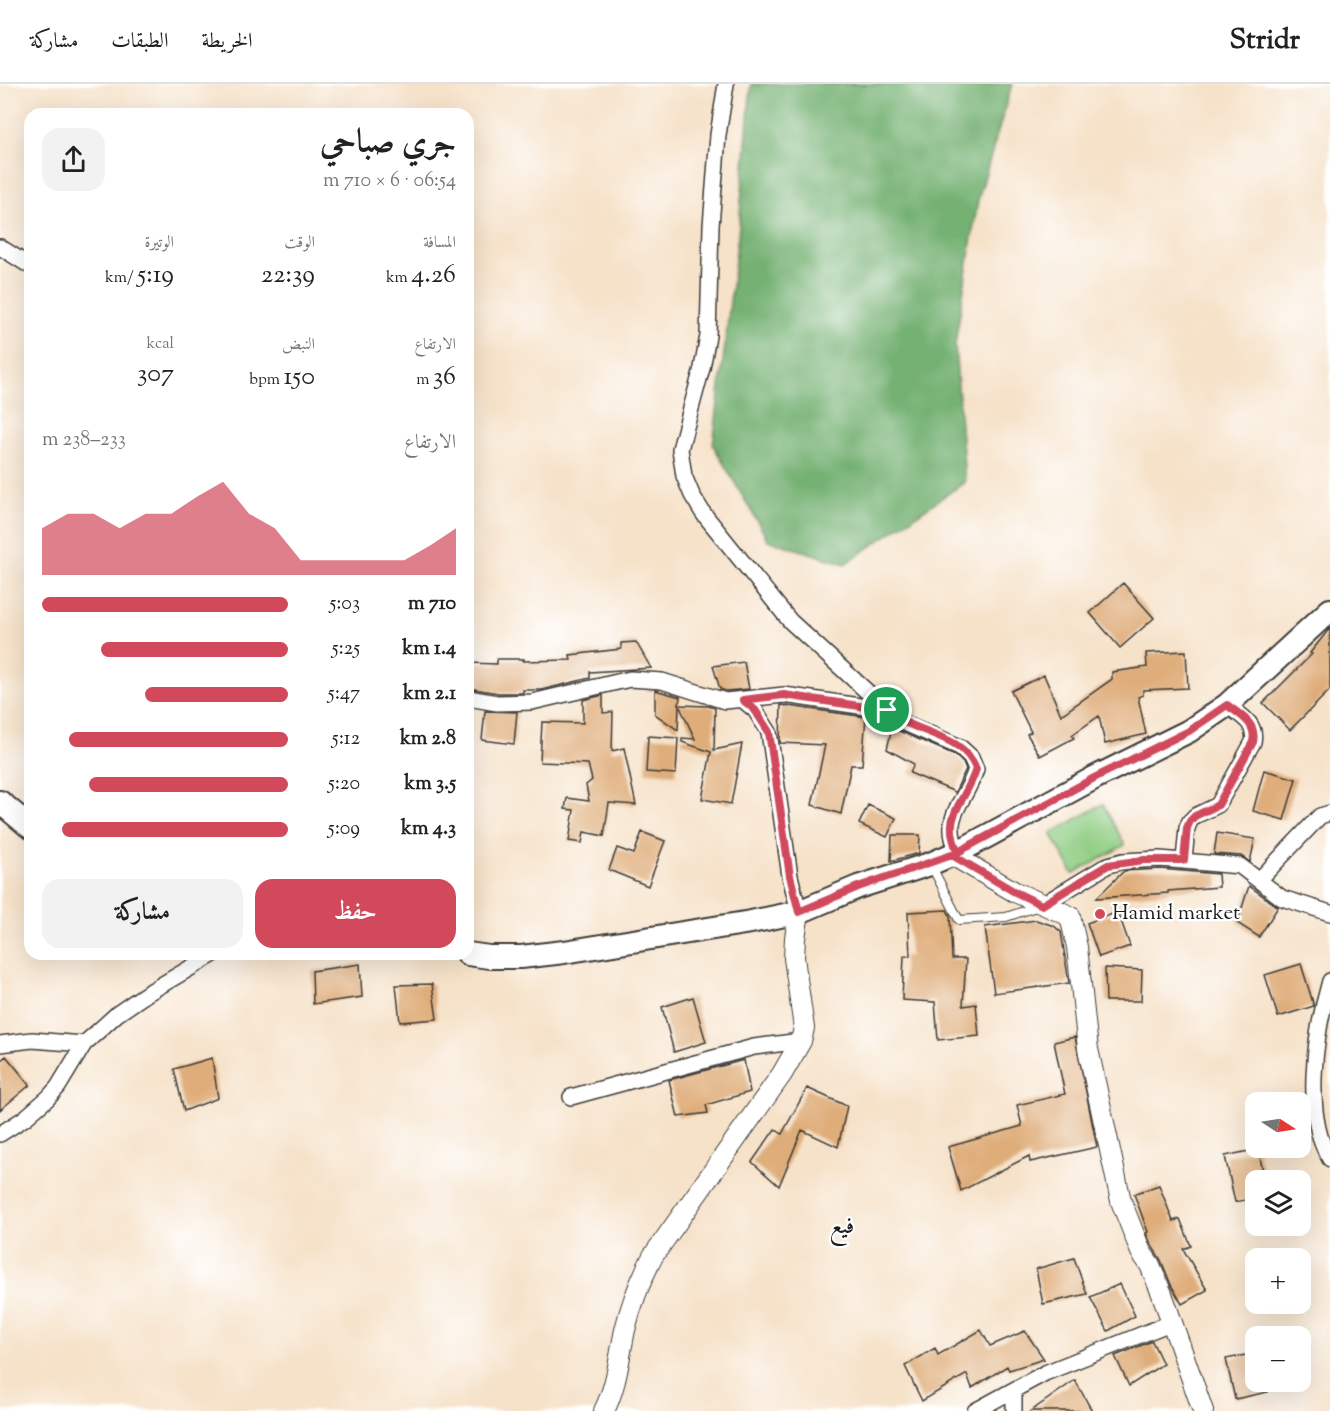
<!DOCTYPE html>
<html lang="ar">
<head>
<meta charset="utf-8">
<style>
	:root { --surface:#fff; --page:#f2f2f2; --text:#222; --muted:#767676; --line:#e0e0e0; --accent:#d1495b }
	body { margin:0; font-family:"Sorts Mill Goudy",Amiri,serif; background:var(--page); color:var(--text); direction:rtl; height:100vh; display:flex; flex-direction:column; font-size:22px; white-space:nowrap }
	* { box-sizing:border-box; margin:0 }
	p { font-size:20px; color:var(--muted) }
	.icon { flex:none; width:33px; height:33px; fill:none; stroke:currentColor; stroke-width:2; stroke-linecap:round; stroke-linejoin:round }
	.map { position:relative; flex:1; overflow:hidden; direction:ltr }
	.sheet { position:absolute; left:24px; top:24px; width:450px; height:852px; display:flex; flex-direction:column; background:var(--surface); border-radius:18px; box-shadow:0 6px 24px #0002; direction:rtl }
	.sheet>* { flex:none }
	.needle { width:39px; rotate:102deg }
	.fabs { position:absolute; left:1245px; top:1008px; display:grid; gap:12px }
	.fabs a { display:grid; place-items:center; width:66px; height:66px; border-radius:12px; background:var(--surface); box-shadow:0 6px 24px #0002; font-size:30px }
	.pin { position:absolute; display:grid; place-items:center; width:51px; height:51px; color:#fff; margin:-26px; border:3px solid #fff; border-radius:50%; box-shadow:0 2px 6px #0007 }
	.round { display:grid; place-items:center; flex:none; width:63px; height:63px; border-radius:18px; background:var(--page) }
	.headline { display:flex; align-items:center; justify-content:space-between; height:102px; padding:0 18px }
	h1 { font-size:33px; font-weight:600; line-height:45px }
	.metrics { display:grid; grid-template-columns:repeat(3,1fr); gap:9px; height:102px; padding:6px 18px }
	.metrics div { display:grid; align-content:center }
	.metrics b { font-size:26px; font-weight:600 }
	.metrics small { font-size:16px; font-weight:400 }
	.metrics p { font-size:16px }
	.chart { height:168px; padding:12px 18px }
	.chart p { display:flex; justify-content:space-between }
	.chart svg { width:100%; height:108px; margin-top:6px; fill:var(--accent); opacity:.7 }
	.primary-button { display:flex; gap:12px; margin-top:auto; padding:12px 18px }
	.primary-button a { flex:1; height:69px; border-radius:18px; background:var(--accent); color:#fff; font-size:24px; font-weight:600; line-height:69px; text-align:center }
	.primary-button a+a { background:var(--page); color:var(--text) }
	ul { padding:0 18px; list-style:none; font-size:20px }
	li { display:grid; grid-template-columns:96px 72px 1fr; align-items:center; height:45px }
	li i { height:15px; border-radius:8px; background:var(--accent) }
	header { display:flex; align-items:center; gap:36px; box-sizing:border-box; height:84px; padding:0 30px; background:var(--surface); border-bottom:2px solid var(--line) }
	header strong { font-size:28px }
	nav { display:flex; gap:33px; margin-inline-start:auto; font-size:21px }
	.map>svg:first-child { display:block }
	.green { fill:#91ce84; stroke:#567550; stroke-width:1.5 }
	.forest { fill:#74b172; stroke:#486647; stroke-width:1.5 }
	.building { fill:#dfad7a }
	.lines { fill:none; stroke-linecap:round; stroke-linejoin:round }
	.service-casing { stroke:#3d3a36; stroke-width:10 }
	.minor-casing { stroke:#3d3a36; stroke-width:18 }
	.tertiary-casing { stroke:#3d3a36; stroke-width:22 }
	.secondary-casing { stroke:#3d3a36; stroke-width:26 }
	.service { stroke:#fff; stroke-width:8 }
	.minor { stroke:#fff; stroke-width:15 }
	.tertiary { stroke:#fff; stroke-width:20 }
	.secondary { stroke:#fff; stroke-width:22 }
	.route-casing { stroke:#fff; stroke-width:12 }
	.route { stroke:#d1495b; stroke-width:8 }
	.poi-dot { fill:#d1495b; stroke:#fff; stroke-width:2 }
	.labels { text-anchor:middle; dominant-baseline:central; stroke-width:4.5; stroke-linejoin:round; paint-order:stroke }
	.poi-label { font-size:21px; fill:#1c1c1c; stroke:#fff; text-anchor:start }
	.quarter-label { font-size:24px; fill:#1c1c1c; stroke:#fff }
</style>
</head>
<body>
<header>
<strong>Stridr</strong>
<nav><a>الخريطة</a><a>الطبقات</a><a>مشاركة</a></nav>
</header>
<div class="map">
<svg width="1330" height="1327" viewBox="0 0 1330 1327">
	<rect width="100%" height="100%" fill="#fff"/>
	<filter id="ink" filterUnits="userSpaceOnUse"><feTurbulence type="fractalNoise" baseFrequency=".0167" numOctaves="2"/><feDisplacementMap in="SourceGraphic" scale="12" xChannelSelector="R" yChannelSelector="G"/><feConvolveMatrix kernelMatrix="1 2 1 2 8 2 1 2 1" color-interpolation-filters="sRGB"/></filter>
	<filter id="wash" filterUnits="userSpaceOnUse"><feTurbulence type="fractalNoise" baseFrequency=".008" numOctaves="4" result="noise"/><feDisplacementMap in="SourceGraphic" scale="24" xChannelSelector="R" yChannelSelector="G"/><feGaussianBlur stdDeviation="1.35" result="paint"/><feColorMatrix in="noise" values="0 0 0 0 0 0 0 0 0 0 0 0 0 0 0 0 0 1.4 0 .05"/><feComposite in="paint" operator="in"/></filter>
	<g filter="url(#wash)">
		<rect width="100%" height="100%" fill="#f6e2c9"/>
		<path class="green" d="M 1103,720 L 1125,761 L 1073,790 L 1051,749 Z"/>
		<path class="forest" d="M 751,0 L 1012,0 L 978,116 L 955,260 L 965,398 L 845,480 L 768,456 L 713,361 L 739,142 Z"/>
		<g id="blocks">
			<path class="building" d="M 1123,499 L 1154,534 L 1120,564 L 1090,529 Z
				M 1330,544 L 1330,606 L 1290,646 L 1263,619 L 1312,570 L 1310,569 Z
				M 636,558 L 651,584 L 590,588 L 590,594 L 541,606 L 523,606 L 523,609 L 498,609 L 468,604 L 468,579 L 497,580 L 497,575 L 524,575 L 523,577 L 571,576 L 570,571 L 621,565 L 621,559 Z
				M 1186,567 L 1188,604 L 1143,606 L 1143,611 L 1138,613 L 1146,650 L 1105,660 L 1099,632 L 1072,651 L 1074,654 L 1040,672 L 1027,650 L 1031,648 L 1011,607 L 1044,591 L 1061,631 L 1112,595 L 1112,588 L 1147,583 L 1146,569 Z
				M 744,578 L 749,605 L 726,607 L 720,605 L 713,582 Z
				M 655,606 L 680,613 L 679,621 L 708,622 L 715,624 L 714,666 L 742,660 L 731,720 L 702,715 L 711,668 L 682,658 L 682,654 L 695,655 L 679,621 L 678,646 L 655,630 Z
				M 603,611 L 603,629 L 613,628 L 612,667 L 624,664 L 636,721 L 609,719 L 604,752 L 584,748 L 582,759 L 569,757 L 574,726 L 565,725 L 567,714 L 589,717 L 586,701 L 592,696 L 588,680 L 540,678 L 542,638 L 583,639 L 583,616 Z
				M 781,621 L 866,633 L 862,681 L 851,681 L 841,730 L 812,721 L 825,661 L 780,659 Z
				M 485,627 L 517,628 L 514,660 L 482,656 Z
				M 892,644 L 955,671 L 963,679 L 966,685 L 955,708 L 910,689 L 914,680 L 887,665 Z
				M 648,652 L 678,654 L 676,690 L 646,688 Z
				M 1264,686 L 1296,695 L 1284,736 L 1253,727 Z
				M 868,721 L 896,734 L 887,753 L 859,740 Z
				M 642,748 L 665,757 L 648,802 L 609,786 L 617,764 L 634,770 Z
				M 1217,749 L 1255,755 L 1250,778 L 1241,772 L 1214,770 Z
				M 892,751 L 920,751 L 919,769 L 891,777 Z
				M 1160,785 L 1218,790 L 1219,803 L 1168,807 L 1168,809 L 1096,814 L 1124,787 Z
				M 1249,802 L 1278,823 L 1259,853 L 1237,839 Z
				M 947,826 L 950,832 L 952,875 L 966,875 L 963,922 L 976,920 L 979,952 L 938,956 L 935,918 L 902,916 L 904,872 L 910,872 L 908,828 Z
				M 1118,828 L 1130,862 L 1099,873 L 1087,839 Z
				M 1036,836 L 1054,842 L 1061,848 L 1069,899 L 994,909 L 985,843 Z
				M 360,880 L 362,913 L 313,920 L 312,887 Z
				M 1301,880 L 1314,922 L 1278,933 L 1265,891 Z
				M 1105,884 L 1142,886 L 1141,917 L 1106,917 Z
				M 432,900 L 437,935 L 400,938 L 396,901 Z
				M 693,913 L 706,958 L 674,968 L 662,923 Z
				M 1075,953 L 1097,1063 L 1030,1078 L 1029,1072 L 961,1107 L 948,1063 L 1022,1042 L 1017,1021 L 1065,1010 L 1054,958 Z
				M 6,972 L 30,1001 L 0,1026 L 0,977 Z
				M 212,974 L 218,1014 L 184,1027 L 174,985 Z
				M 744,976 L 750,1008 L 706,1021 L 708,1029 L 678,1033 L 669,996 Z
				M 807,1004 L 847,1022 L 838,1063 L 802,1046 L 779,1102 L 752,1078 L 775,1045 L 782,1050 Z
				M 1258,1065 L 1265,1096 L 1256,1096 L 1256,1114 L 1235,1118 L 1225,1072 Z
				M 1159,1101 L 1173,1137 L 1180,1135 L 1191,1162 L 1183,1165 L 1207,1206 L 1182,1220 L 1171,1201 L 1161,1176 L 1152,1162 L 1146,1149 L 1148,1148 L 1134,1110 Z
				M 1074,1174 L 1087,1210 L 1043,1220 L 1036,1185 Z
				M 1120,1200 L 1135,1232 L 1108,1247 L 1090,1213 Z
				M 981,1246 L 990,1262 L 1025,1247 L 1044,1275 L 1009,1286 L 1007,1282 L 972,1304 L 967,1290 L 922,1317 L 905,1282 L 935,1264 L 938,1271 Z
				M 1152,1257 L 1163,1280 L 1129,1302 L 1115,1272 Z
				M 1256,1269 L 1256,1298 L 1266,1298 L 1268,1308 L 1235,1315 L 1226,1275 Z
				M 1075,1296 L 1092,1327 L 1031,1327 Z"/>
		</g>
	</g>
	<g filter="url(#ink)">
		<use href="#blocks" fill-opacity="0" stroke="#3d3a36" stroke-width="1.5"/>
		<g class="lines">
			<g class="service-casing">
				<path id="service" d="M 931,781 L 959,836 L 1006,833 L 1039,822"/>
			</g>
			<g class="minor-casing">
				<path id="minor" d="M 726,0 L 718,51 L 711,142 L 708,252 L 702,284 L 680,365 L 684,392 L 692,411 L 703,429 L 790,537 L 898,636 L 960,663 L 971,673 L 976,685 C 966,719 940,730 958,768
					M 0,163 L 30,182
					M 468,614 L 497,619 L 532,618 L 630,595 L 662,597 L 725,617 L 784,611 L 887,626
					M 743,616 L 755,626 L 769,648 L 790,792 L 799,828
					M 1184,776 L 1187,744 L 1190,737 L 1195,732 L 1218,721 L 1253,658 C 1257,639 1241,632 1227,621
					M 1259,796 L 1320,732 L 1330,729
					M 1042,821 L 1108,781 L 1123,777 L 1160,775 L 1240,782 L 1282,814 L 1330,829
					M 1330,897 C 1316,945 1302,1030 1330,1075
					M 0,960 L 32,956 L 84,960
					M 571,1013 L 754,963 L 801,957
					M 0,1050 L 25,1034 L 48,1014 L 58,1003 L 84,960 L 117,930 L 146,910 L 214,870
					M 975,1327 L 1045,1289 L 1173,1238
					M 1014,1327 L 1014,1306"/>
			</g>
			<g class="tertiary-casing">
				<path id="tertiary" d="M 952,771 L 1015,808 L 1070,832 L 1077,863 L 1088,965 L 1121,1117 L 1141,1168 L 1150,1181 L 1162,1210 L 1203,1327
					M 604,1327 C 617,1301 619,1274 625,1246 C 631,1220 641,1195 653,1172 L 782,990 L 801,957 L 804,944 L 794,874 L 795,854 L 799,828"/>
			</g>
			<g class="secondary-casing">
				<path id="secondary" d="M 0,718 L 30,743
					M 468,870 L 489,873 L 521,873 L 564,868 L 751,838 L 799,828 L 858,803 L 930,780 L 958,768 L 1096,693 L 1189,647 L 1227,621 L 1330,526"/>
			</g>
			<use href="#service" class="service"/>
			<use href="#minor" class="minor"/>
			<use href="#tertiary" class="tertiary"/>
			<use href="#secondary" class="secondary"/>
		</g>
	</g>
	<g class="lines" filter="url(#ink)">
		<g class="route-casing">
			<path id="route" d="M 784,611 L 887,626 C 913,651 963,648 976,685 C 966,719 940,730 958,768 L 1096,693 L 1189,647 L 1227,621 C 1241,632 1257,639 1253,658 L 1218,721 L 1195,732 L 1190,737 L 1187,744 L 1184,776 L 1144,776 L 1108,781 L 1042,821 L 1015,808 L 952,771 L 858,803 L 799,828 L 790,792 L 769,648 L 755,626 L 743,616 Z"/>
		</g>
		<use href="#route" class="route"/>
	</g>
	<circle class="poi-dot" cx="1100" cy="830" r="6"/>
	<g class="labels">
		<g class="poi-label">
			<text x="1112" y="830">Hamid market</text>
		</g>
		<g class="quarter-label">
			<text x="842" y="1143">فيع</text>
		</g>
	</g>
</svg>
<div class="fabs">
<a><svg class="needle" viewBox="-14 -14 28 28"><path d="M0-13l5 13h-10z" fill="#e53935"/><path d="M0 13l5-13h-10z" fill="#767676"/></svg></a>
<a><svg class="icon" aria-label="layers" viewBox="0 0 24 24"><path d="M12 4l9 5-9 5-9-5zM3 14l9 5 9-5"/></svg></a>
<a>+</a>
<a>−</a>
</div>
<div class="pin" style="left:887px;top:626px;background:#1e9e55"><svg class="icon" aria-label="arrive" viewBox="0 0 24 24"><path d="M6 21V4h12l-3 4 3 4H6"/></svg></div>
<section class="sheet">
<div class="headline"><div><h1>جري صباحي</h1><p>06:54 · 6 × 710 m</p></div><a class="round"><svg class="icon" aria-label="share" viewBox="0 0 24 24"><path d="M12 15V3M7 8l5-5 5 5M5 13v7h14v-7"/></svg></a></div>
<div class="metrics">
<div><p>المسافة</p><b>4.26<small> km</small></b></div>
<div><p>الوقت</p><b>22:39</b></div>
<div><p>الوتيرة</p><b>5:19<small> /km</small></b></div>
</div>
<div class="metrics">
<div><p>الارتفاع</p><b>36<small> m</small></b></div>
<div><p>النبض</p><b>150<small> bpm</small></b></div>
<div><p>kcal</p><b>307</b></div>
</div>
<div class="chart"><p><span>الارتفاع</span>233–238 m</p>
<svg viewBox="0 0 160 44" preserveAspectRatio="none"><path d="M0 44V25L10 19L20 19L30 25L40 19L50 19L60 12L70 6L80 19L90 25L100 38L110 38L120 38L130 38L140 38L150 32L160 25V44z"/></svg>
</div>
<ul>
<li><b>710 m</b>5:03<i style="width:100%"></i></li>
<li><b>1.4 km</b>5:25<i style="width:76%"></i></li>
<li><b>2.1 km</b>5:47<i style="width:58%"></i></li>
<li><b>2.8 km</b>5:12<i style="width:89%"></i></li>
<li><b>3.5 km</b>5:20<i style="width:81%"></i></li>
<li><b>4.3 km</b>5:09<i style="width:92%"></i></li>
</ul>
<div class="primary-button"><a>حفظ</a><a>مشاركة</a></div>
</section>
</div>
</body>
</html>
